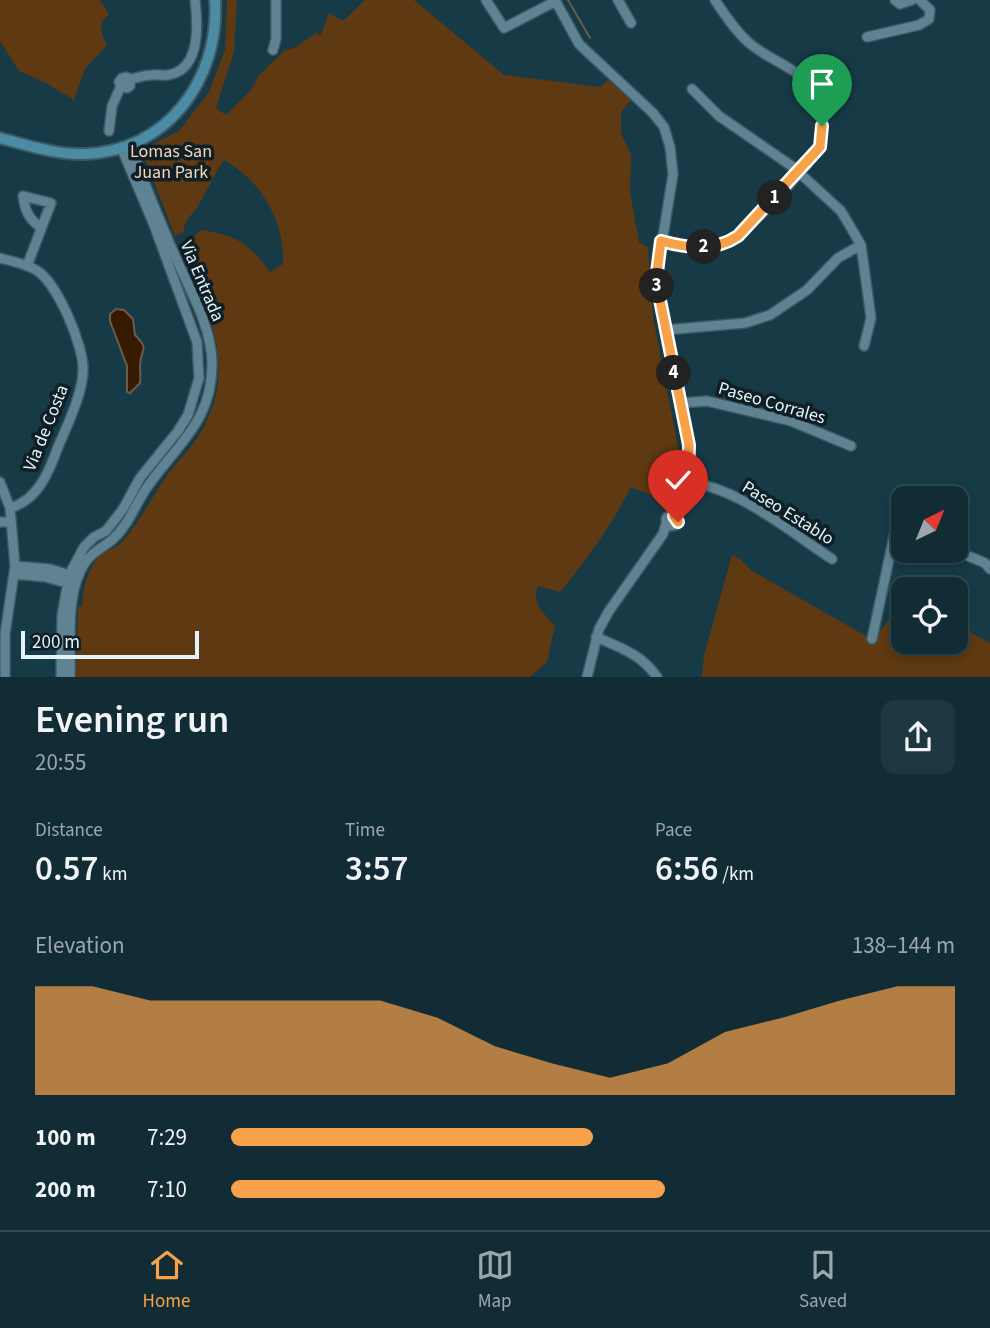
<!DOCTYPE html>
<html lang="en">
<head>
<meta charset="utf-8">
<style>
	:root { --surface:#112c35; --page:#1e3841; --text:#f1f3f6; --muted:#9ca7ad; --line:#304850; --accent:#f7a149 }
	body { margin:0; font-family:"Source Sans 3",sans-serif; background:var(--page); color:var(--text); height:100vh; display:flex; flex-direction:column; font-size:26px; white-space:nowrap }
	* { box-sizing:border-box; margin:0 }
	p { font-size:23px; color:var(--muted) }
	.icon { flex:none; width:38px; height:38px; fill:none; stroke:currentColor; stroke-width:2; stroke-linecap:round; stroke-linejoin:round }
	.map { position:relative; height:677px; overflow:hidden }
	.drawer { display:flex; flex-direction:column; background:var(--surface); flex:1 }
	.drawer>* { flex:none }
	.needle { width:46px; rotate:43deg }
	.buttons { position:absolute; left:891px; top:486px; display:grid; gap:14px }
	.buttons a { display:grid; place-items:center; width:77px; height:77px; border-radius:14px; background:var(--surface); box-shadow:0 4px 10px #0003,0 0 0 2px var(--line); font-size:35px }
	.scale { position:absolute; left:21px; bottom:18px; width:178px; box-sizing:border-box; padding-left:7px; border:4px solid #e2f5fd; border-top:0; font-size:19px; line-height:24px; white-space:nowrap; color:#e2f5fd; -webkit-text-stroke:5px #101f25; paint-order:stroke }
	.pin { position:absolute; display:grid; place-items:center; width:60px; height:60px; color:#fff; margin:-72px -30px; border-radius:50% 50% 50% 0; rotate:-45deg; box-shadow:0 0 7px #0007 }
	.pin .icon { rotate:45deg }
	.km { position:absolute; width:35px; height:35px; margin:-18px; border-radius:50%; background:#222; color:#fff; font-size:19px; line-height:35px; text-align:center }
	.round { display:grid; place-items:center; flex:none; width:74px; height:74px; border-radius:14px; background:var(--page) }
	.head { display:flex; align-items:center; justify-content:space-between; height:119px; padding:0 35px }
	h1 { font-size:38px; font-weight:600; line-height:52px }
	.figures { display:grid; grid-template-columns:repeat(3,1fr); gap:10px; height:119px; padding:7px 35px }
	.figures div { display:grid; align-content:center }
	.figures b { font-size:35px; font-weight:600 }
	.figures small { font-size:19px; font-weight:400 }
	.figures p { font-size:19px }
	.chart { height:196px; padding:14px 35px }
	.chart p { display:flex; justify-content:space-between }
	.chart svg { width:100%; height:126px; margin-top:7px; fill:var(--accent); opacity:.7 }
	ul { padding:0 35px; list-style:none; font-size:23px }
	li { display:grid; grid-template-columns:112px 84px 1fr; align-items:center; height:52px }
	li i { height:18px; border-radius:9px; background:var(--accent) }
	.tab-bar { display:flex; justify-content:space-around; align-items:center; height:98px; border-top:2px solid var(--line); background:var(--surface); font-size:19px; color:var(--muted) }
	.tab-bar a { display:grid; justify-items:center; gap:4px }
	.tab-bar .active { color:var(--accent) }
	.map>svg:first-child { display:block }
	.green { fill:#5e3911 }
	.water { fill:#371b00; stroke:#6a5c4c; stroke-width:2 }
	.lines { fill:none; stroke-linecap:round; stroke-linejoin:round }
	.stream { stroke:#6a5c4c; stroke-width:2 }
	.minor-casing { stroke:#3b5863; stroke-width:12 }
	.major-casing { stroke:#3b5863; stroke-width:14 }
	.minor { stroke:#5f8392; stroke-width:9 }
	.major { stroke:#4b8ba3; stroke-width:10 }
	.route-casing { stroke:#fff; stroke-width:14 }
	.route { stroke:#f7a149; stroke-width:9 }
	.labels { text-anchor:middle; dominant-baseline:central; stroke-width:7; stroke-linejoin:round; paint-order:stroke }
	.park-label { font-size:18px; fill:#f8d7ba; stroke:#101f25 }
	.street-label { font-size:18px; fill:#e2f5fd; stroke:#101f25 }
</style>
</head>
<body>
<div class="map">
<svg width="990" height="677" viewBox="0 0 990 677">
	<rect width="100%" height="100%" fill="#173a47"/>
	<path class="green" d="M 0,0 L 100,0 L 109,14 L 101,23 L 102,35 L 107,45 L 85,69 L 74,100 L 46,83 L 19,71 L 0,41 Z
		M 227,0 L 237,0 L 234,52 L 216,108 L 226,115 L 251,90 L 259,75 L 284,51 L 296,47 L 316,33 L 321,35 L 329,13 L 343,21 L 365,0 L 414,0 L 504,75 L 600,87 L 608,80 L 631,100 L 621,112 L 621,133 L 631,154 L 630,192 L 639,242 L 648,247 L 653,317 L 679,452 L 659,494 L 668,502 L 631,487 C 612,524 587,560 560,592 L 538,586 C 531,603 544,614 555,626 L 547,662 L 530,677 L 76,677 L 78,607 L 82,606 C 82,590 88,569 99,556 C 105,550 115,549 121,543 C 139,524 151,498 166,477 C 176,462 190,450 199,435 C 240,369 209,312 181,249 L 201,230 C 237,236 248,242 270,272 L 283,264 C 285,222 261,180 224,160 C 214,174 208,189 199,204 C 193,216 184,218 184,232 L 175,236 L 145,159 L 145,148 L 179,131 L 209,92 L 225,50 Z
		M 732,555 L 741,560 L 752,571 L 873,640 L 903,602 L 903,642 L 956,642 L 956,612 L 973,634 L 990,643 L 990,677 L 702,677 L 704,655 Z"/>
	<path class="water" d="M 116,309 L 124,310 L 133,319 L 135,335 C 151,351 140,348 140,366 C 140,372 141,377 140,383 L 130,393 L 127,392 L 127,366 L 110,321 L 110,314 Z"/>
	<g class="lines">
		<path class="stream" d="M 568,0 L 590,38"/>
		<g class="minor-casing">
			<path id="minor" d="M 486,0 L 504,28 L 556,1
				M 555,0 L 579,44 L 653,113 L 664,127 L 670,147 L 673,174 L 656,280 L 689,445 L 688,482 L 674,516 L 678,522 L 676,525 L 669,526 L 666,520 L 667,517 L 674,516
				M 618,0 L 631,23
				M 895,0 L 900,4 L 912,0
				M 867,37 L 919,25 L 929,19 L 930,10 L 920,0
				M 273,50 L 276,39 L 276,0
				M 130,79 C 138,78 144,75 152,75 C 157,74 163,76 168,75 C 201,70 198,24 195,0
				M 692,89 L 719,116 L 793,167 L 841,211 L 861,245 L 871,318 L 864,346
				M 109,131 L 112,106 L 121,86 L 119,82 L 122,78 L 126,77 L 130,79 L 130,86 L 127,88 L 121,86
				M 661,241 C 683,246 708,252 729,242 C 743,236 816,158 820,145 C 824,130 824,106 816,93 C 801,68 769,61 748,42 C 736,31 724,14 715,0
				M 0,258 C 11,261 26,264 36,270 C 57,282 84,346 83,370 C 83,393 67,426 58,447 C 49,472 38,500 10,508
				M 27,266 L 51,203 L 23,196 C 25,210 28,218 40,227
				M 665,330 L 745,323 L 770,315 L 807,290 L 838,258 L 861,245
				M 681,403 L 707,401 L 791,421 L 851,446
				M 0,482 L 10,508 L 15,566 L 5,634 L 5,677
				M 688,482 C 739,488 789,531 832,559
				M 0,522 L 11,522
				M 956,551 L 985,563 L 990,569
				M 15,566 L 50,569 L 73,576
				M 14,574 L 45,577 L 71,584
				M 596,637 C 621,648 641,654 657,677
				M 872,639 L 894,536 L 897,532 L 903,530
				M 61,677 L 62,616 L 69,575 L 84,547 L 94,537 L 106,531 L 123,509 L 140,478 L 178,431 L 188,415 L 199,378 L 197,342 L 154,225 L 121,147
				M 70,677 C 71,644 66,602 80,572 C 89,552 99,551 113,539 C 129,525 136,502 148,486 C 178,443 213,421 212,362 C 211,325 190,291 176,258 C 159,220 145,183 129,145
				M 587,677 L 599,629 L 609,611 L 663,534 L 666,524"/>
		</g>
		<g class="major-casing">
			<path id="major" d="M 0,138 C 27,145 56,155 84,154 C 167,152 220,79 215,0"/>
		</g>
		<use href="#minor" class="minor"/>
		<use href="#major" class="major"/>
	</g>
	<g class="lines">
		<g class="route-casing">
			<path id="route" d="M 678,522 L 674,516 L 688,482 L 689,445 L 656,280 L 661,241 C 687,248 714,252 738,236 L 820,147 L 822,126"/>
		</g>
		<use href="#route" class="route"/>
	</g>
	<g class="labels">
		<g class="park-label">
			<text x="171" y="151">Lomas San<tspan x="171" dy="21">Juan Park</tspan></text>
		</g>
		<g class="street-label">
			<text transform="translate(202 281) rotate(67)">Via Entrada</text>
			<text transform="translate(772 403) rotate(16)">Paseo Corrales</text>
			<text transform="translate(46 428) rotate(-68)">Via de Costa</text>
			<text transform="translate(788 513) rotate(32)">Paseo Establo</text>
		</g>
	</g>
</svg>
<div class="buttons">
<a><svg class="needle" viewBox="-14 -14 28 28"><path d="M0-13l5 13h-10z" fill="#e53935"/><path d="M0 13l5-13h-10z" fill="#9ca7ad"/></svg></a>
<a><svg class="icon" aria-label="locate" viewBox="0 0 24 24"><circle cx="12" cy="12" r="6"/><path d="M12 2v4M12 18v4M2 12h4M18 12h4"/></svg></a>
</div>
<div class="scale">200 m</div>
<div class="pin" style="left:822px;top:126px;background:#1e9e55"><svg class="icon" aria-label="arrive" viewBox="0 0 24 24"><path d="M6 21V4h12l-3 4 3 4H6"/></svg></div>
<div class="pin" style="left:678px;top:522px;background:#d93025"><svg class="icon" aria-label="check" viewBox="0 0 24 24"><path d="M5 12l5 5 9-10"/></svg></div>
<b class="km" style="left:775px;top:198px">1</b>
<b class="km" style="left:704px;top:247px">2</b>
<b class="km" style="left:657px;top:286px">3</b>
<b class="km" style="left:674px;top:373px">4</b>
</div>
<section class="drawer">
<div class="head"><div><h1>Evening run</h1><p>20:55</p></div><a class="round"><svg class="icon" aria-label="share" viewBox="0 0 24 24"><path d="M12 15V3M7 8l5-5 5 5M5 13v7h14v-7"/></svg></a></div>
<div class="figures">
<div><p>Distance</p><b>0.57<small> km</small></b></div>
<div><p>Time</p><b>3:57</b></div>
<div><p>Pace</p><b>6:56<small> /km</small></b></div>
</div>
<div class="chart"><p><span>Elevation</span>138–144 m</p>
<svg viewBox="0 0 160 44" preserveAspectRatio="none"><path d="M0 44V6L10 6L20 11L30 11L40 11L50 11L60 11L70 17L80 27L90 33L100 38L110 33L120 22L130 17L140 11L150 6L160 6V44z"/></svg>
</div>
<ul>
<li><b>100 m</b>7:29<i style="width:50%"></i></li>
<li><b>200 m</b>7:10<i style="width:60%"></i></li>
</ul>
</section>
<nav class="tab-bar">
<a class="active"><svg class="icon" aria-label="home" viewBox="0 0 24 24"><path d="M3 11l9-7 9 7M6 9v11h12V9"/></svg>Home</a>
<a><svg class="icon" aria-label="map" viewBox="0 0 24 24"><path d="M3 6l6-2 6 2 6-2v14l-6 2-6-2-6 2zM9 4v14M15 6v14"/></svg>Map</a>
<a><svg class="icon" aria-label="saved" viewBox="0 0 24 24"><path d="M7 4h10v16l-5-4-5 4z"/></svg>Saved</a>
</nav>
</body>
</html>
